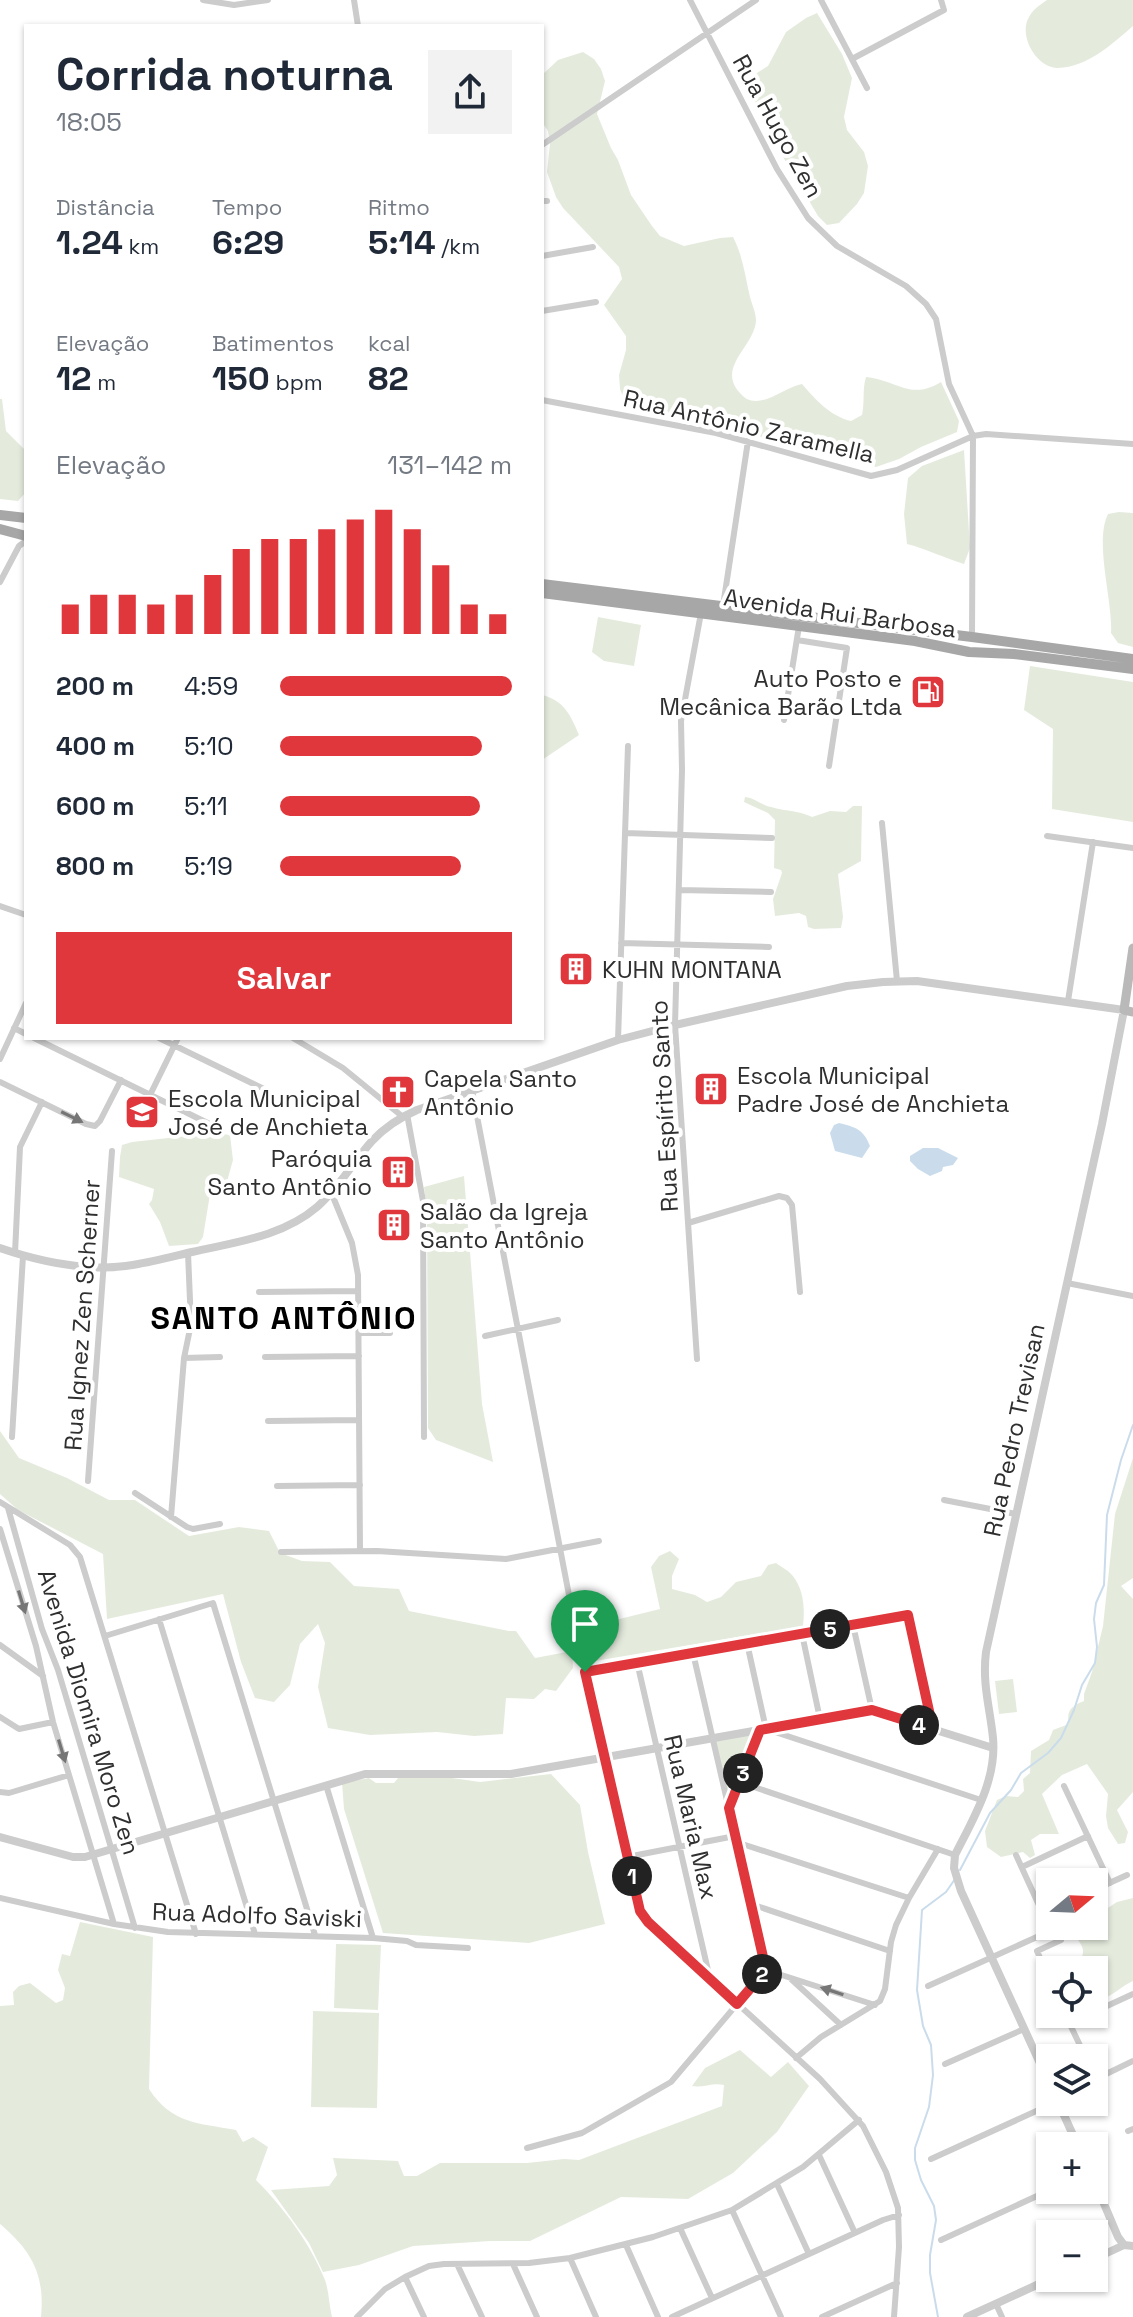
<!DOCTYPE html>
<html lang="pt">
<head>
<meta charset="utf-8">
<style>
	:root { --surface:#fff; --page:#f2f2f3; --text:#1f2937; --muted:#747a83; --accent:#df373c }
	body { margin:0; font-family:"Space Grotesk",sans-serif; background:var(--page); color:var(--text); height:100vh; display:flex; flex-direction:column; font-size:30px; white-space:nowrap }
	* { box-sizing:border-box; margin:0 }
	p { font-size:26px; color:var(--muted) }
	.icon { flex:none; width:44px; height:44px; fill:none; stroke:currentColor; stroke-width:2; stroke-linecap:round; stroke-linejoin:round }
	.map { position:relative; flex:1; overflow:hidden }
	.details { position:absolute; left:24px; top:24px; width:520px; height:1016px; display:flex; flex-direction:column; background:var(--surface); border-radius:0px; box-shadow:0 2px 6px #0004 }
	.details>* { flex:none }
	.needle { width:52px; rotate:71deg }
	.controls { position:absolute; left:1036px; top:1868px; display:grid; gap:16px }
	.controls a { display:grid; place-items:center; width:72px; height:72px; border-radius:0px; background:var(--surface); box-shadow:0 2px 6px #0004; font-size:40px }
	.pin { position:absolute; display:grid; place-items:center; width:68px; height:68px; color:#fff; margin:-82px -34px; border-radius:50% 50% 50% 0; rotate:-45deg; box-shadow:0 0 8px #0007 }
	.pin .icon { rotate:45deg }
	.km { position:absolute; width:40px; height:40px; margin:-20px; border-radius:50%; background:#222; color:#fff; font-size:22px; line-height:40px; text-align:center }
	.round { display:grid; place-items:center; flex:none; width:84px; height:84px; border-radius:0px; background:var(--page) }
	.summary { display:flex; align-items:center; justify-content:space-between; height:136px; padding:0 32px }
	h1 { font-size:44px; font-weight:800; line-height:60px }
	.metrics { display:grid; grid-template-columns:repeat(3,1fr); gap:12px; height:136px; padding:8px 32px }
	.metrics div { display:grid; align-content:center }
	.metrics b { font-size:34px; font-weight:800 }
	.metrics small { font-size:22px; font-weight:400 }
	.metrics p { font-size:22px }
	.chart { height:224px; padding:16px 32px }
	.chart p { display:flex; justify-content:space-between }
	.chart svg { width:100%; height:144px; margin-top:8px; stroke:var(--accent); stroke-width:6 }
	.button { display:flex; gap:16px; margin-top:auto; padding:16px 32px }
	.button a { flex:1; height:92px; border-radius:0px; background:var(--accent); color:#fff; font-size:32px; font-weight:800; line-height:92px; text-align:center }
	ul { padding:0 32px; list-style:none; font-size:26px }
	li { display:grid; grid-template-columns:128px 96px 1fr; align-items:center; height:60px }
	li i { height:20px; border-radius:10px; background:var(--accent) }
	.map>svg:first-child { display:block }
	.green { fill:#e4ebdd }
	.water { fill:#cadceb }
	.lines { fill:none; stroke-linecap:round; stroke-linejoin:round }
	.stream { stroke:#cadceb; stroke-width:2 }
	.minor { stroke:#ccc; stroke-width:6 }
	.tertiary { stroke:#ccc; stroke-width:8 }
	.secondary { stroke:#b9b9b9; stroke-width:9 }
	.primary { stroke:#a7a7a7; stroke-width:10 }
	.oneway { fill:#767676 }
	.route-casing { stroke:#fff; stroke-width:16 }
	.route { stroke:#df373c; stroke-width:10 }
	.labels { text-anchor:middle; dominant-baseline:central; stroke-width:8; stroke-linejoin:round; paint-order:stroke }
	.street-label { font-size:24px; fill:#2f2f2f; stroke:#fff }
	.poi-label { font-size:24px; fill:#2f2f2f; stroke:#fff; text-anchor:start }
	.district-label { font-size:32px; font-weight:bold; letter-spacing:2px; fill:#000; stroke:#fff }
</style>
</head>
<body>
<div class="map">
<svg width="1133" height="2317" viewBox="0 0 1133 2317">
	<rect width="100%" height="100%" fill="#fff"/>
	<path class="green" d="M 1047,0 L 1133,0 L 1133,26 C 1112,44 1088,67 1058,68 C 1036,68 1018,35 1029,17 C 1033,9 1040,5 1047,0 Z
		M 817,13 L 842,54 L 852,78 L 844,117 L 847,130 L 864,152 L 868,166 L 864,193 L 857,204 L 839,223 L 827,225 L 818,216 L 773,140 L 764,117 L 751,95 L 749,83 L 757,73 L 768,66 L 786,32 L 806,18 Z
		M 583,52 L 594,59 L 601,69 L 605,81 L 597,114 L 611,148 L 618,160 L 631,195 L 652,226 L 660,236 L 684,246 L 720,238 L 733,237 C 743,256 745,276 750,297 C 752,305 756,312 756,321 C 754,347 716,367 740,393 C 744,398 749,401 756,401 C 771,401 787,387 802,384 C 816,400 830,416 851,421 L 862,415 C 865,401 862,390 866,377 C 897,380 910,401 941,382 L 959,421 L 957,432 L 921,447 L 899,459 L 876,467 C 852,455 824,456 798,448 C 763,437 727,426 691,417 C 669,412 645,413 625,402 L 620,389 L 619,375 L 626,350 L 626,336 L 604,305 L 622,279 L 619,267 L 563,208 L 556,197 L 547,172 L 550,144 L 548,131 L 542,122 L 542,75 L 558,60 Z
		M 0,399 L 2,399 L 6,431 L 26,451 L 26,492 L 18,501 L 0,499 Z
		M 964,450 L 970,548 L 964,564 C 944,558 927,549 907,544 L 904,514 L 908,478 L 922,466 Z
		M 1119,512 L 1133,513 L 1133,647 L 1118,643 L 1111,633 C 1113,601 1094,542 1108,514 Z
		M 598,617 L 641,625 L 634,666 L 604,661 L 592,652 Z
		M 1030,666 L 1133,682 L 1133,822 L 1052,809 L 1053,729 L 1024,710 Z
		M 542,695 C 564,700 571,716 579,735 L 542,760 Z
		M 745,797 C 755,798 761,805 771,807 C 787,812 794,809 812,817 L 830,811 L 846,812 L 853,806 L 862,806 L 861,861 L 838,874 L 843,917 L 841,928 L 814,929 L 808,927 L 806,916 L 799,913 L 775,916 L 773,899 L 782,873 L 781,870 L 774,868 L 775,820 L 768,813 L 744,802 Z
		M 214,1133 L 230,1135 L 233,1160 L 226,1185 L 210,1194 L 203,1237 L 198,1244 L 169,1246 L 160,1222 L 149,1204 L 152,1200 L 154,1189 L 119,1177 L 120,1157 L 122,1145 L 132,1142 Z
		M 464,1176 L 482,1404 L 493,1462 L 436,1440 L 428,1428 L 427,1212 L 424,1187 Z
		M 0,1431 L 19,1458 L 67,1478 L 109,1500 L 135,1500 L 189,1536 L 239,1527 L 269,1531 L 280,1553 L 302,1561 L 330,1562 L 354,1586 L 399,1589 L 409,1611 L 509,1631 L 516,1631 L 535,1658 L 572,1651 L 573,1668 L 556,1691 L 545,1689 L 534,1699 L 506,1698 L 503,1734 L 474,1736 L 437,1732 L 370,1735 L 328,1728 L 318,1687 L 325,1643 L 318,1624 L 300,1644 L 290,1685 L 274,1702 L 255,1698 L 241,1662 L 223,1594 L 107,1619 L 103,1554 L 18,1510 L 0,1494 Z
		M 1133,1458 L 1133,1578 L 1121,1586 L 1133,1599 L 1133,1792 L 1117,1810 L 1128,1832 L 1125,1843 L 1118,1844 L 1108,1828 L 1106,1816 L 1108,1794 L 1087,1764 L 1062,1775 L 1042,1794 L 1059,1834 L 1040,1834 L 1031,1840 L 1035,1855 L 1030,1858 L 1023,1852 L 1001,1857 L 987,1847 L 985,1831 L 997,1800 L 1006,1796 L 1018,1797 L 1024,1791 L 1023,1779 L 1030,1773 L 1031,1751 L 1049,1740 L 1053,1730 L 1069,1724 C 1066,1710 1072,1706 1084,1701 L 1084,1694 L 1092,1672 L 1103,1626 L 1115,1514 Z
		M 670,1551 L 679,1559 L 672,1576 L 672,1589 L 695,1595 L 707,1602 L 721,1597 L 736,1582 L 761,1576 L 768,1565 L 776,1563 C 781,1567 788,1570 792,1575 C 804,1589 805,1609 803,1626 L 589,1662 L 583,1628 L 660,1609 L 651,1567 L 659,1556 Z
		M 1013,1679 L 1017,1712 L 999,1714 L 995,1681 Z
		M 756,1733 L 728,1801 L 715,1740 Z
		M 551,1774 L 580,1805 L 588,1852 L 605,1924 L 529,1943 L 383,1933 L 344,1809 L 342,1783 L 369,1778 L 376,1783 L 394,1783 L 398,1778 L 438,1776 L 480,1782 Z
		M 1133,1898 L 1133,1981 C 1122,1986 1116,1993 1105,1998 L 1094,1989 L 1094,1970 L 1080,1970 L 1079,1963 C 1084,1954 1085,1949 1078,1940 L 1069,1939 L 1062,1932 L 1075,1926 L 1094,1926 L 1094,1917 L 1117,1902 Z
		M 80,1922 L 153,1937 L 149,2089 C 172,2124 198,2123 236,2130 L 243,2142 L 253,2137 L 268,2147 L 256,2180 C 284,2208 310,2243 325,2280 C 329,2291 329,2305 332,2317 L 41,2317 C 45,2275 32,2251 0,2224 L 0,2006 L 14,2005 L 13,1992 L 19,1986 L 30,1983 L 56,2003 L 63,2000 L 65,1988 L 58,1970 L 62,1954 L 70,1956 Z
		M 336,1944 L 381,1945 L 378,2010 L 334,2008 Z
		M 313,2011 L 379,2013 L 377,2108 L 311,2107 Z
		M 740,2050 L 771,2077 L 788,2062 L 809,2086 L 777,2132 L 733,2173 L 688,2199 L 621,2197 L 530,2241 L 490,2241 L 413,2246 L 359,2265 L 323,2272 L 309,2243 L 271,2190 L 329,2186 L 337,2175 L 333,2158 L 398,2161 L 404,2176 L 417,2176 L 440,2163 L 527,2163 L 564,2159 L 579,2160 L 722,2106 L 724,2085 C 712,2082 704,2088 692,2086 L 705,2068 Z"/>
	<path class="water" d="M 839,1123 C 856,1127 864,1130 870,1146 L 862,1158 L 835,1151 L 830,1133 L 834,1125 Z
		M 923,1148 L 938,1148 L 958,1158 L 953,1165 L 943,1167 L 942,1171 L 930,1176 L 918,1169 L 910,1161 L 910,1156 Z"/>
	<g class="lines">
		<path class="stream" d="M 960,1870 L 990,1813 L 1011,1790 L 1021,1773 L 1048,1753 L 1061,1738 L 1074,1710 L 1082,1685 L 1095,1663 L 1097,1647 L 1094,1619 L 1096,1603 L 1104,1585 L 1107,1515 L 1121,1460 L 1133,1425
			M 938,2317 L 930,2273 L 930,2255 L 936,2220 L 934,2206 L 921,2180 L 915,2160 L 915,2148 L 929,2107 L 933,2075 L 931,2045 L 923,2026 L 917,1990 L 922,1910 L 946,1892 L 955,1879"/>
		<path class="minor" d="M 203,0 L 234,5 L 268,0
			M 354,0 L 358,26
			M 690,0 L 777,169 L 808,218 L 837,246 L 906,286 L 926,304 L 936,319 L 949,384 L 973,436 L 972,637
			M 821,0 L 867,88
			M 852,59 L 944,10 L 941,0
			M 542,145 L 756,0
			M 542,201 L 547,201
			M 542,256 L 593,247
			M 542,311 L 596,302
			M 542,400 L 716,433 L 871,476 L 897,470 L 973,436 L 986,434 L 1133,444
			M 0,582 L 19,546 L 26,541
			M 723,606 L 748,441
			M 797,640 L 847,648 L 829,766
			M 784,720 L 799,626
			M 882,823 L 897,981
			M 625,833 L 772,838
			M 1047,836 L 1133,848
			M 679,890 L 771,892
			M 0,906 L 26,915
			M 621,943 L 769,947
			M 1068,1001 L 1093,842
			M 14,1028 L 26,1034
			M 34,1038 L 222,1130
			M 159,1038 L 268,1091
			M 293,1038 L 343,1068 L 403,1117
			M 618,1040 L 628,746
			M 0,1059 L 26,1003
			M 0,1082 L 86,1124 L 95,1126 L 100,1121 L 121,1080
			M 472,1090 L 578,1642 L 640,1911 L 648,1922 L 820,2079 L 863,2126 L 886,2172 L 898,2208 L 899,2247 L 894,2317
			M 150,1095 L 178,1038
			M 407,1114 L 423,1201 L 424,1437
			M 331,1192 L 352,1243 L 358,1275 L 360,1551
			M 688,1223 L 779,1196 L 787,1198 L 792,1205 L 800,1292
			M 15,1253 L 20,1147 L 42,1102
			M 1067,1283 L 1133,1296
			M 259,1292 L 358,1291
			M 359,1333 L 390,1333
			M 485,1336 L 558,1320
			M 265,1357 L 359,1356
			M 184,1358 L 220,1357
			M 697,1359 L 675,1025 L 682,770 L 681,721 L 701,613
			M 268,1421 L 359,1420
			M 12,1437 L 23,1256
			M 88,1481 L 112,1151
			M 277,1486 L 360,1485
			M 135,1493 L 187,1527 L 193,1529 L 220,1524
			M 944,1500 L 1016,1514
			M 0,1502 L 70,1545 L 80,1557 L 196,1934
			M 8,1508 L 42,1629 L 58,1670 L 135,1928
			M 171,1517 L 184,1358 L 191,1324 L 188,1253
			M 0,1529 L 36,1646 L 53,1722 L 114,1924
			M 281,1552 L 377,1551 L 506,1559 L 599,1541
			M 159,1619 L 255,1934
			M 853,1625 L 872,1710
			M 802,1634 L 820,1719
			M 105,1636 L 213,1603 L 315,1935
			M 747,1643 L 766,1729 L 981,1800
			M 0,1645 L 43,1676
			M 693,1653 L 766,1970
			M 637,1662 L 710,1979
			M 585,1672 L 908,1615 L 933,1729
			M 0,1717 L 19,1729 L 53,1722
			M 739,1782 L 955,1855
			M 326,1785 L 373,1938
			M 1064,1786 L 1110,1883
			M 0,1792 L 9,1793 L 69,1775
			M 729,1808 L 760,1730
			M 736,1842 L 909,1898
			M 627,1857 L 735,1836
			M 1022,1867 L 1088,1836
			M 1094,1890 L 1127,1875
			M 0,1898 L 114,1924 L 168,1932 L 373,1938 L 407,1941 L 416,1945 L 468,1948
			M 751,1904 L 890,1951
			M 766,1970 L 875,2005
			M 791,1979 L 841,2025
			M 1050,1981 L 1037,1951 L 1061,1940
			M 928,1986 L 1048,1932 L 1048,1925 L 1016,1855
			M 1094,2012 L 1133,1994
			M 1065,2014 L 1086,2058
			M 1083,2017 L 1089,2014
			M 796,2058 L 821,2037 L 880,2001 L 885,1989 L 891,1942 L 896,1925 L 909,1898 L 938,1849
			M 945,2064 L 1024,2029
			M 1094,2075 L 1100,2077 L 1133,2061
			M 1128,2131 L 1133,2129
			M 527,2148 L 582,2133 L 671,2082 L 766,1970
			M 819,2155 L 855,2233
			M 931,2159 L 1056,2102
			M 777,2184 L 809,2254
			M 732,2210 L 781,2317
			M 680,2228 L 712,2298
			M 941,2240 L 1050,2190
			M 626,2245 L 658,2317
			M 570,2258 L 596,2317
			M 457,2264 L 482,2317
			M 513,2264 L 537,2317
			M 405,2277 L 424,2317
			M 996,2304 L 1002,2317
			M 357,2317 L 385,2289 L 405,2277 L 429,2266 L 444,2264 L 529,2263 L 570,2258 L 653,2237 L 732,2210 L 803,2167 L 859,2120
			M 672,2317 L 883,2220 L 899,2215
			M 822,2317 L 897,2283"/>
		<path class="tertiary" d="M 0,1248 C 29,1258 58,1265 89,1267 C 124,1270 158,1260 192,1252 C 235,1242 282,1237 317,1207 C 339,1188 353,1162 372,1141 C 384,1128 401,1117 417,1110 L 618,1040 L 675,1025 L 847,986 L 883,982 L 917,981 L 1124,1010 L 1102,1124 L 986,1652 C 982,1684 990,1708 993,1738 C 997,1780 973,1819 955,1855 L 954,1868 L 961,1891 L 1050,2085
			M 0,1837 L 73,1857 L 85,1857 L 365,1774 L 511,1774 L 872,1710 L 993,1748
			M 1058,2102 L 1078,2146
			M 1094,2180 L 1118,2237 L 1124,2245
			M 1094,2259 L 1124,2245 L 1133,2246
			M 967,2317 L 1052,2278"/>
		<path class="secondary" d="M 1133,948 L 1124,1010 L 1133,1012"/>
		<path class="primary" d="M 0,515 L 26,518
			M 0,529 L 26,536
			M 542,584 L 972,637 L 1133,659
			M 542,593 L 915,641 L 969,652 L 1014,654 L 1133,669"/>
	</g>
	<defs><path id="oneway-solid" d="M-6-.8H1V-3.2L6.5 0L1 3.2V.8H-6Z" transform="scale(2)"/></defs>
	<g class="oneway">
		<use href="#oneway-solid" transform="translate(72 1117) rotate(26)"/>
		<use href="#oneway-solid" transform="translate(22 1602) rotate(73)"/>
		<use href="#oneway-solid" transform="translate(62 1751) rotate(73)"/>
		<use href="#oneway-solid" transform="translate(832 1991) rotate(-162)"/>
	</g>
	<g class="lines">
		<g class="route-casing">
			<path id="route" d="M 908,1615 L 933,1729 L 872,1710 L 760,1730 L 729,1808 L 766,1970 L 737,2004 L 648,1922 L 640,1911 L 585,1672 Z"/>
		</g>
		<use href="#route" class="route"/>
	</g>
	<defs>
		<g id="fuel-square" transform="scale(1.8)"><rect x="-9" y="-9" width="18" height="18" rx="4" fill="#df373c" stroke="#fff"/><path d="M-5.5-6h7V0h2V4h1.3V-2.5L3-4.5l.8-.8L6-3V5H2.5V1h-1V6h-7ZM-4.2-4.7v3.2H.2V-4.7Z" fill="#fff"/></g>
		<g id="building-square" transform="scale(1.8)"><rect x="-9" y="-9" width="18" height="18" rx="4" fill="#df373c" stroke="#fff"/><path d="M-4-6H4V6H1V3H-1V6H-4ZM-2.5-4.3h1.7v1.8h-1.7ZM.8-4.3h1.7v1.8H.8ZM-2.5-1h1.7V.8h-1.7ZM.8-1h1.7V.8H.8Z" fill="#fff"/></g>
		<g id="church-square" transform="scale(1.8)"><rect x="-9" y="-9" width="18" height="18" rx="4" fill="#df373c" stroke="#fff"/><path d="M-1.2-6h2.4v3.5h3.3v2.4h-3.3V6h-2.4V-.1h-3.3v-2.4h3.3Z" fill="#fff"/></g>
		<g id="school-square" transform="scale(1.8)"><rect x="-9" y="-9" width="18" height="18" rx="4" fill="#df373c" stroke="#fff"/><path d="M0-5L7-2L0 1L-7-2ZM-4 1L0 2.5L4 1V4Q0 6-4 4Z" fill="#fff"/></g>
	</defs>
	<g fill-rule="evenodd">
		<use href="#fuel-square" x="928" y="692"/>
		<use href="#building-square" x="576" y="969"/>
		<use href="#building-square" x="711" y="1089"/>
		<use href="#church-square" x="398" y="1092"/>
		<use href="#school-square" x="142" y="1112"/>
		<use href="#building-square" x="398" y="1172"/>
		<use href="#building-square" x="394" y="1225"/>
	</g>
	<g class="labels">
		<g class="street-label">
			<text transform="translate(778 126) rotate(61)">Rua Hugo Zen</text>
			<text transform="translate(749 426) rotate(13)">Rua Antônio Zaramella</text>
			<text transform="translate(840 613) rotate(8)">Avenida Rui Barbosa</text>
			<text transform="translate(664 1106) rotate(-93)">Rua Espírito Santo</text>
			<text transform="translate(82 1315) rotate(-86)">Rua Ignez Zen Scherner</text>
			<text transform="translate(1014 1430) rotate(-78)">Rua Pedro Trevisan</text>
			<text transform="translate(89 1712) rotate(73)">Avenida Diomira Moro Zen</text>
			<text transform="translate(691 1817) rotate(77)">Rua Maria Max</text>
			<text transform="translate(257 1915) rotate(2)">Rua Adolfo Saviski</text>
		</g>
		<g class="poi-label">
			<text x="902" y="678" text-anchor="end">Auto Posto e<tspan x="902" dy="28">Mecânica Barão Ltda</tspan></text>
			<text x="602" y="969">KUHN MONTANA</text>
			<text x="737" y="1075">Escola Municipal<tspan x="737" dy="28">Padre José de Anchieta</tspan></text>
			<text x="424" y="1078">Capela Santo<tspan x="424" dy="28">Antônio</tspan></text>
			<text x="168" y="1098">Escola Municipal<tspan x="168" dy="28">José de Anchieta</tspan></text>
			<text x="372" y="1158" text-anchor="end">Paróquia<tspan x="372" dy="28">Santo Antônio</tspan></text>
			<text x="420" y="1211">Salão da Igreja<tspan x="420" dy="28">Santo Antônio</tspan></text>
		</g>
		<g class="district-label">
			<text x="284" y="1318">SANTO ANTÔNIO</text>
		</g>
	</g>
</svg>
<div class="controls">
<a><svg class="needle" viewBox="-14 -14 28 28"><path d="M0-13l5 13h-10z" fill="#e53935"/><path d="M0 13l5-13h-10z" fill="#747a83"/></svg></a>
<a><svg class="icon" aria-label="locate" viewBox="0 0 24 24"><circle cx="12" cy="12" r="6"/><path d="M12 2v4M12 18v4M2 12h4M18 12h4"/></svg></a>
<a><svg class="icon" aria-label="layers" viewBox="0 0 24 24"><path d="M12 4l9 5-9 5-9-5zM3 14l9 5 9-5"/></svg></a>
<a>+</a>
<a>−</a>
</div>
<div class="pin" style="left:585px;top:1672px;background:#1e9e55"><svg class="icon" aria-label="arrive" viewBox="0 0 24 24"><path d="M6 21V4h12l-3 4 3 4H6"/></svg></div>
<b class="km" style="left:632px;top:1876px">1</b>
<b class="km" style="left:762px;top:1974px">2</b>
<b class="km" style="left:743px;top:1773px">3</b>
<b class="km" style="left:919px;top:1725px">4</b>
<b class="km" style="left:830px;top:1629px">5</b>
<section class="details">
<div class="summary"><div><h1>Corrida noturna</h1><p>18:05</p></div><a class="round"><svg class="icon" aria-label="share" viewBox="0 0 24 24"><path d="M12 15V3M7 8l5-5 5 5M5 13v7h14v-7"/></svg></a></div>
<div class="metrics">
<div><p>Distância</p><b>1.24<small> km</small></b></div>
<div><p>Tempo</p><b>6:29</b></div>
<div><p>Ritmo</p><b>5:14<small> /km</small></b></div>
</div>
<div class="metrics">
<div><p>Elevação</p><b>12<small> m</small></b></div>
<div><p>Batimentos</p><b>150<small> bpm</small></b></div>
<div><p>kcal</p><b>82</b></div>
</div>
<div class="chart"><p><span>Elevação</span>131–142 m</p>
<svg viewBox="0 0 160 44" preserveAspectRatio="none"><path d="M5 44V35M15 44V32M25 44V32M35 44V35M45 44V32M55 44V26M65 44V18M75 44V15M85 44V15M95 44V12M105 44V9M115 44V6M125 44V12M135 44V23M145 44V35M155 44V38"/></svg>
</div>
<ul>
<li><b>200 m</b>4:59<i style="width:100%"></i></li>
<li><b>400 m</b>5:10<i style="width:87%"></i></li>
<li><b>600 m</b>5:11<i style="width:86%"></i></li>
<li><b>800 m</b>5:19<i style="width:78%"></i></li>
</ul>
<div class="button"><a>Salvar</a></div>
</section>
</div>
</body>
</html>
